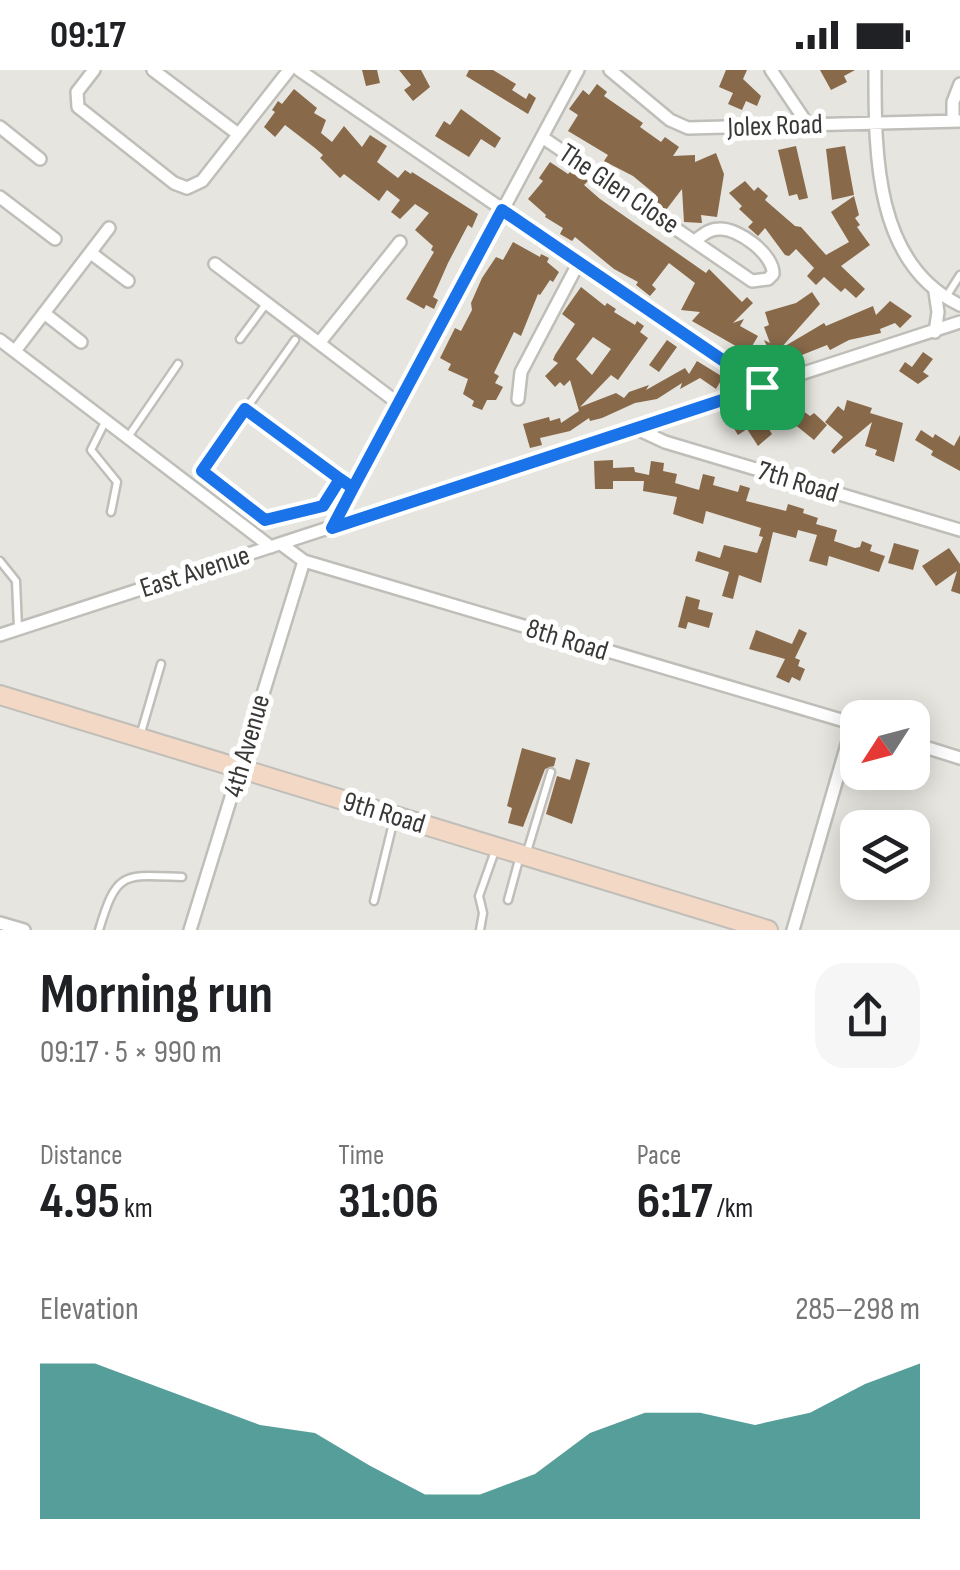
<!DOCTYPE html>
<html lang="en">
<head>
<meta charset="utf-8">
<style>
	:root { --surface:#fff; --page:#f6f6f6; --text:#202124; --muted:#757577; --accent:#0f766e }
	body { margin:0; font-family:"Sofia Sans Condensed",sans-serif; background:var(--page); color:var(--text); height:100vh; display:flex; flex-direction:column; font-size:38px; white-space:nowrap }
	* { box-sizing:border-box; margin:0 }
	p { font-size:32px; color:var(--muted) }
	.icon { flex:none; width:55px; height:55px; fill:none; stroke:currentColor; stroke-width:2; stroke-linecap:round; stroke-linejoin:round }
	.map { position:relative; height:860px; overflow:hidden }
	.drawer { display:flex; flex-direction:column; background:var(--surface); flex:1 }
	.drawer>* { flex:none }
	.needle { width:65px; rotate:234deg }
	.fabs { position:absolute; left:840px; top:630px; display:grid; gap:20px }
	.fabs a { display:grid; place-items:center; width:90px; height:90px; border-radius:20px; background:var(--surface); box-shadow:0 5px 25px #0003; font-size:50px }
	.pin { position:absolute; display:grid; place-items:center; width:85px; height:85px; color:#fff; margin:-42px; border-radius:20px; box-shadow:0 5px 15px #0006 }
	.round { display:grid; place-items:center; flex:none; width:105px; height:105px; border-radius:30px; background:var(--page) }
	.summary { display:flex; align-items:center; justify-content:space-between; height:170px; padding:0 40px }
	h1 { font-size:55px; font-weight:700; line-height:75px }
	.metrics { display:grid; grid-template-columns:repeat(3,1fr); gap:15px; height:170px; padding:10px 40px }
	.metrics div { display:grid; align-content:center }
	.metrics b { font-size:50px; font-weight:700 }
	.metrics small { font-size:28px; font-weight:400 }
	.metrics p { font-size:28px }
	.chart { height:280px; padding:20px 40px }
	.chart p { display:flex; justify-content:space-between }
	.chart svg { width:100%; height:180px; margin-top:10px; fill:var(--accent); opacity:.7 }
	.status { display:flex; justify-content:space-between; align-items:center; height:70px; padding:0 50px; background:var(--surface); direction:ltr }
	.status svg { height:28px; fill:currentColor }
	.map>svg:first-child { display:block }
	.building { fill:#88694a; fill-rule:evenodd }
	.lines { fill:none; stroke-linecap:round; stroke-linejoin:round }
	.service-casing { stroke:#c0beb8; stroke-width:11 }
	.minor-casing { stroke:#c0beb8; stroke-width:16 }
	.secondary-casing { stroke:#c0beb8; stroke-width:22 }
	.service { stroke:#fff; stroke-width:6 }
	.minor { stroke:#fff; stroke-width:11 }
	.secondary { stroke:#f3d9c5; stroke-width:18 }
	.route-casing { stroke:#fff; stroke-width:20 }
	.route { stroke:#1a73e8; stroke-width:12 }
	.labels { text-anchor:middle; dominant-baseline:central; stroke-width:10; stroke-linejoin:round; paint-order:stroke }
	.street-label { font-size:28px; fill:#393836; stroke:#fff }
</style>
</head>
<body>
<div class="status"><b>09:17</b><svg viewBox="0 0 49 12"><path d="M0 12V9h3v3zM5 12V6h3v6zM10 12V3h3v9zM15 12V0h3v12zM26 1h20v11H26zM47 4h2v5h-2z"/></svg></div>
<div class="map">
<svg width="960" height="860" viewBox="0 0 960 860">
	<rect width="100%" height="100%" fill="#e7e5df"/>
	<path class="building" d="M 362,0 L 377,0 L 380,13 L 366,16 Z
		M 399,0 L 421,0 L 430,17 L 413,31 L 404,20 L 411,15 Z
		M 469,0 L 493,0 L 516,14 L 512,20 L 526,29 L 529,23 L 536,28 L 528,44 L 466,6 Z
		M 726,0 L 747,0 L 743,9 L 761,26 L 757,36 L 746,31 L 742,40 L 728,34 L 733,23 L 719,17 Z
		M 820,0 L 855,0 L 844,6 L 847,12 L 831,20 Z
		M 597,14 L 607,22 L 604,26 L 643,53 L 640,57 L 661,72 L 665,67 L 679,77 L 673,86 L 695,85 L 695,92 L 716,83 L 724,104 L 717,147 L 701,145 L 702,153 L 684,152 L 682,119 L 666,140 L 652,131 L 656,125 L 633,106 L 604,91 L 608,85 L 568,61 L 578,45 L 569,39 L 583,20 L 589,25 Z
		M 294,19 L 317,38 L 314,43 L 326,50 L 321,63 L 332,72 L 344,56 L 362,77 L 370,65 L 387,76 L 377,92 L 398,108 L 405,100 L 411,104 L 412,102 L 478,144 L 472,158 L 468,155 L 448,193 L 433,227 L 438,230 L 434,239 L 426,235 L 424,239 L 406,229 L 434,182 L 431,180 L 433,176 L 415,160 L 429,143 L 415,134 L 400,149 L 391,142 L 400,130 L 387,120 L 379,131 L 344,104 L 340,108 L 320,88 L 323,85 L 315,78 L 285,55 L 275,67 L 264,57 L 275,42 L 272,40 L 278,31 L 282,34 Z
		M 461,39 L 501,68 L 495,78 L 481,69 L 469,87 L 435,66 L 444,51 L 450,55 Z
		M 796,76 L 808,128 L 799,130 L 797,124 L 789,126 L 778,80 Z
		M 845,76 L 854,125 L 832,130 L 826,79 Z
		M 550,92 L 568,104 L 573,99 L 580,104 L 588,111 L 584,115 L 600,129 L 706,203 L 709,199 L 742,232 L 747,227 L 753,233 L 733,253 L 744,249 L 740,256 L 758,266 L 748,283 L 692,251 L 700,242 L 681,240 L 695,213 L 669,193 L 652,215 L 656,219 L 650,226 L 636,215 L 638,212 L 614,199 L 575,167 L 572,171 L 560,164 L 563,158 L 545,147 L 546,145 L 528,129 L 543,111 L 539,108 Z
		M 745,111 L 754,121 L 758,117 L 768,126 L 765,130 L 795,156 L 801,157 L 826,185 L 849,172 L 831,142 L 854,126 L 859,145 L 855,148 L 860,155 L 857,157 L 870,175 L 841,196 L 865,219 L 856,228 L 845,218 L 841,222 L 824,207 L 816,215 L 807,206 L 814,198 L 796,179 L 789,186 L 785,185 L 765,158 L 758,166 L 748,157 L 753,152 L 739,139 L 742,136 L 729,123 Z
		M 513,172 L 540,187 L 541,184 L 549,188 L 547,192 L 559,202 L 553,212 L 550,210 L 540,225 L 538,224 L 521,266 L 514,262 L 494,303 L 499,306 L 495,313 L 503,317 L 496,330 L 487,330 L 482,340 L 472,336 L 474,331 L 463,324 L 468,309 L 448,300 L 451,294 L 440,288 L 455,258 L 461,261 L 472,240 L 471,233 L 482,208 L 496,187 L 503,190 Z
		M 581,217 L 605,236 L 607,233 L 616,239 L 614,242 L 635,255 L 637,251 L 644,256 L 640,262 L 648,268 L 618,310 L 611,305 L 580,337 L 616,323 L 624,328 L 629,322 L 649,315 L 646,320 L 685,298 L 689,304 L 697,291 L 723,307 L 716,319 L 700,308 L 680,319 L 682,313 L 657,329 L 635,333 L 602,348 L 590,351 L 589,348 L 570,361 L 540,368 L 542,375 L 530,378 L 523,354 L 549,347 L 550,351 L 560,348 L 561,353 L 579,341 L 570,310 L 564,316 L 560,312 L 555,317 L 545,306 L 558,293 L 553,290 L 555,285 L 575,254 L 562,244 ZM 593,267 L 611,279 L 592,305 L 576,289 Z
		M 812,222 L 820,234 L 780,279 L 824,253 L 826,256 L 873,236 L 876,245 L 890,231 L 912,246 L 900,258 L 895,253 L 880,259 L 881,263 L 849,270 L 830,280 L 827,275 L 787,291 L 786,286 L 763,293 L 762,290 L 771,285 L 764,270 L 770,273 L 764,257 L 769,255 L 765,242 L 796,233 Z
		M 667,270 L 677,277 L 659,302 L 649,295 Z
		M 923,282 L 933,289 L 923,302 L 929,306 L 918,314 L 899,301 L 905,292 L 912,297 Z
		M 847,330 L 872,338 L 870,343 L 903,353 L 894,392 L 875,385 L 877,380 L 865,376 L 872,352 L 834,384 L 831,381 L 843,367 L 825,352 L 838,336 L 844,341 Z
		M 753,333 L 772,364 L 758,376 L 747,359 L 738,365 L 728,349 Z
		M 792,333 L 810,346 L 814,343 L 827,355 L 814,370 L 783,345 Z
		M 921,360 L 933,368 L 935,364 L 954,376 L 960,365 L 960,401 L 931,385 L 933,381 L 915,370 Z
		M 613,390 L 613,398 L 634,397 L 635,402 L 649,405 L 651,391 L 664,393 L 663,401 L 677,404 L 675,413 L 699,420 L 703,404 L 715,407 L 713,415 L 738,422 L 740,415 L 750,418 L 746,431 L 786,441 L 788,434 L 804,439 L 803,443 L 818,448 L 816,454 L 837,460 L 834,471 L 855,478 L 860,477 L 862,471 L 872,475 L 870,481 L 885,486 L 879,502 L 829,486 L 827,496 L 809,491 L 817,465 L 798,460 L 796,468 L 773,462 L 761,513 L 739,505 L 733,529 L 722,526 L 729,502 L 695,491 L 698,481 L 720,488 L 724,475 L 757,483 L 763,467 L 759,466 L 761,458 L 706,441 L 703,454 L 673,444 L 677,427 L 643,421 L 644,411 L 613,411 L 613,419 L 595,419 L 594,391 Z
		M 894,473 L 919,480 L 913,500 L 888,493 Z
		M 949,478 L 960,494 L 960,524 L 951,521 L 957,501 L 936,516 L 922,496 Z
		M 686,526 L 700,530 L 698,539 L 713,543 L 709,558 L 688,552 L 686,559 L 678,557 Z
		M 799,559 L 807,563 L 795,588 L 800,590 L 798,596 L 805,599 L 800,611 L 792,607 L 789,613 L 776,607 L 785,589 L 749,579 L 756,560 L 792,574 Z
		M 522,678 L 556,688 L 554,696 L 545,699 L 523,757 L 508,753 L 512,738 L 507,736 Z
		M 576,689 L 590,693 L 572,754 L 546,744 L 557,706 L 570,710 Z"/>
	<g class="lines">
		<g class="service-casing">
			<path id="service" d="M 946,227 L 960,205
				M 240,269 L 266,234
				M 295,270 L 202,401 L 265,450 L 323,436 L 340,409
				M 245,340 L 352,418
				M 105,352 L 91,380 L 117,412 L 111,442
				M 128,367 L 178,294
				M 0,491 L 16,511 L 18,558
				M 140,666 L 161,594
				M 526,785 L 551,702
				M 508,830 L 520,786
				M 374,831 L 394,749
				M 99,860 C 117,800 123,805 182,807
				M 480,860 L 483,843 L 479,826 L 496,778"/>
		</g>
		<g class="minor-casing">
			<path id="minor" d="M 94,0 L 77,22 L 78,37 L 174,113 L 187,118 L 202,111 L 289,0
				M 153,0 L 238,64
				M 299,0 L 762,317
				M 610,0 L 670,50 L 688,58 L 960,51
				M 771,0 L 808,55
				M 875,0 C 875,83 874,194 960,235
				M 953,51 L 953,32 L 960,14
				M 0,57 L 40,89
				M 542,67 L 752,211 L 768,209 L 773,204 C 774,185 739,158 719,159 C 709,159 703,165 696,170
				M 0,127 L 55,169
				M 91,183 L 128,211
				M 215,194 L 399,334
				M 44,243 L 81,272
				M 935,262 L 938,242 L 935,222
				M 0,270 L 271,477
				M 320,272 L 400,172
				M 15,281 L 109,158
				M 518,329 L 521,302 L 579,192
				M 637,359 L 665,372 L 960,460
				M 332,457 L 578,0
				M 281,474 L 304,491 L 858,655
				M 0,565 L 960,252
				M 912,673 L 960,688
				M 0,853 L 24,860
				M 190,860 L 304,491
				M 793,860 L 853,654"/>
		</g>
		<g class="secondary-casing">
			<path id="secondary" d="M 0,625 L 768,860"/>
		</g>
		<use href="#service" class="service"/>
		<use href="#minor" class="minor"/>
		<use href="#secondary" class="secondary"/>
	</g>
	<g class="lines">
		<g class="route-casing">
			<path id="route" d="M 762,317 L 332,458 L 353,418 L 340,409 L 323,436 L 265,450 L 202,401 L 245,339 L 340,409 L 353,418 L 502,140 L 762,317"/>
		</g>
		<use href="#route" class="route"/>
	</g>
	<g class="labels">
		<g class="street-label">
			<text transform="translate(775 56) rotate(-2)">Jolex Road</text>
			<text transform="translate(619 119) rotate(34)">The Glen Close</text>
			<text transform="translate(798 412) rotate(17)">7th Road</text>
			<text transform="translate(195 502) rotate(-18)">East Avenue</text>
			<text transform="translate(567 570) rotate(17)">8th Road</text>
			<text transform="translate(247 676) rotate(-74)">4th Avenue</text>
			<text transform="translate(384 743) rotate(17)">9th Road</text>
		</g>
	</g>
</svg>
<div class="fabs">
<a><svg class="needle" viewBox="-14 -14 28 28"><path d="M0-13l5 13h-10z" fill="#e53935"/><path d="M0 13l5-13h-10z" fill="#757577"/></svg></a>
<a><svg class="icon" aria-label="layers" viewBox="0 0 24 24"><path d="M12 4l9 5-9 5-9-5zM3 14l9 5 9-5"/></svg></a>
</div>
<div class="pin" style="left:762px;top:317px;background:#1e9e55"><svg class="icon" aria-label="arrive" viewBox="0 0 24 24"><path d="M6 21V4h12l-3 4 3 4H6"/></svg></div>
</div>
<section class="drawer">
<div class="summary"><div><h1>Morning run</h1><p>09:17 · 5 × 990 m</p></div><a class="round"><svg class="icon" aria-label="share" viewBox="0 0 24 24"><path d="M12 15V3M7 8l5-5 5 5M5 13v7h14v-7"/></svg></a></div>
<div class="metrics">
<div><p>Distance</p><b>4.95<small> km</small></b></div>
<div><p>Time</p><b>31:06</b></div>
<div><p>Pace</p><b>6:17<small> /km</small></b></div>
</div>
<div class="chart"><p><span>Elevation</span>285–298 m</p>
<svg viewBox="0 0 160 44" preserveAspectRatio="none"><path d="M0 44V6L10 6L20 11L30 16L40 21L50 23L60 31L70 38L80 38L90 33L100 23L110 18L120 18L130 21L140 18L150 11L160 6V44z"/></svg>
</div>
</section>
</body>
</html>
